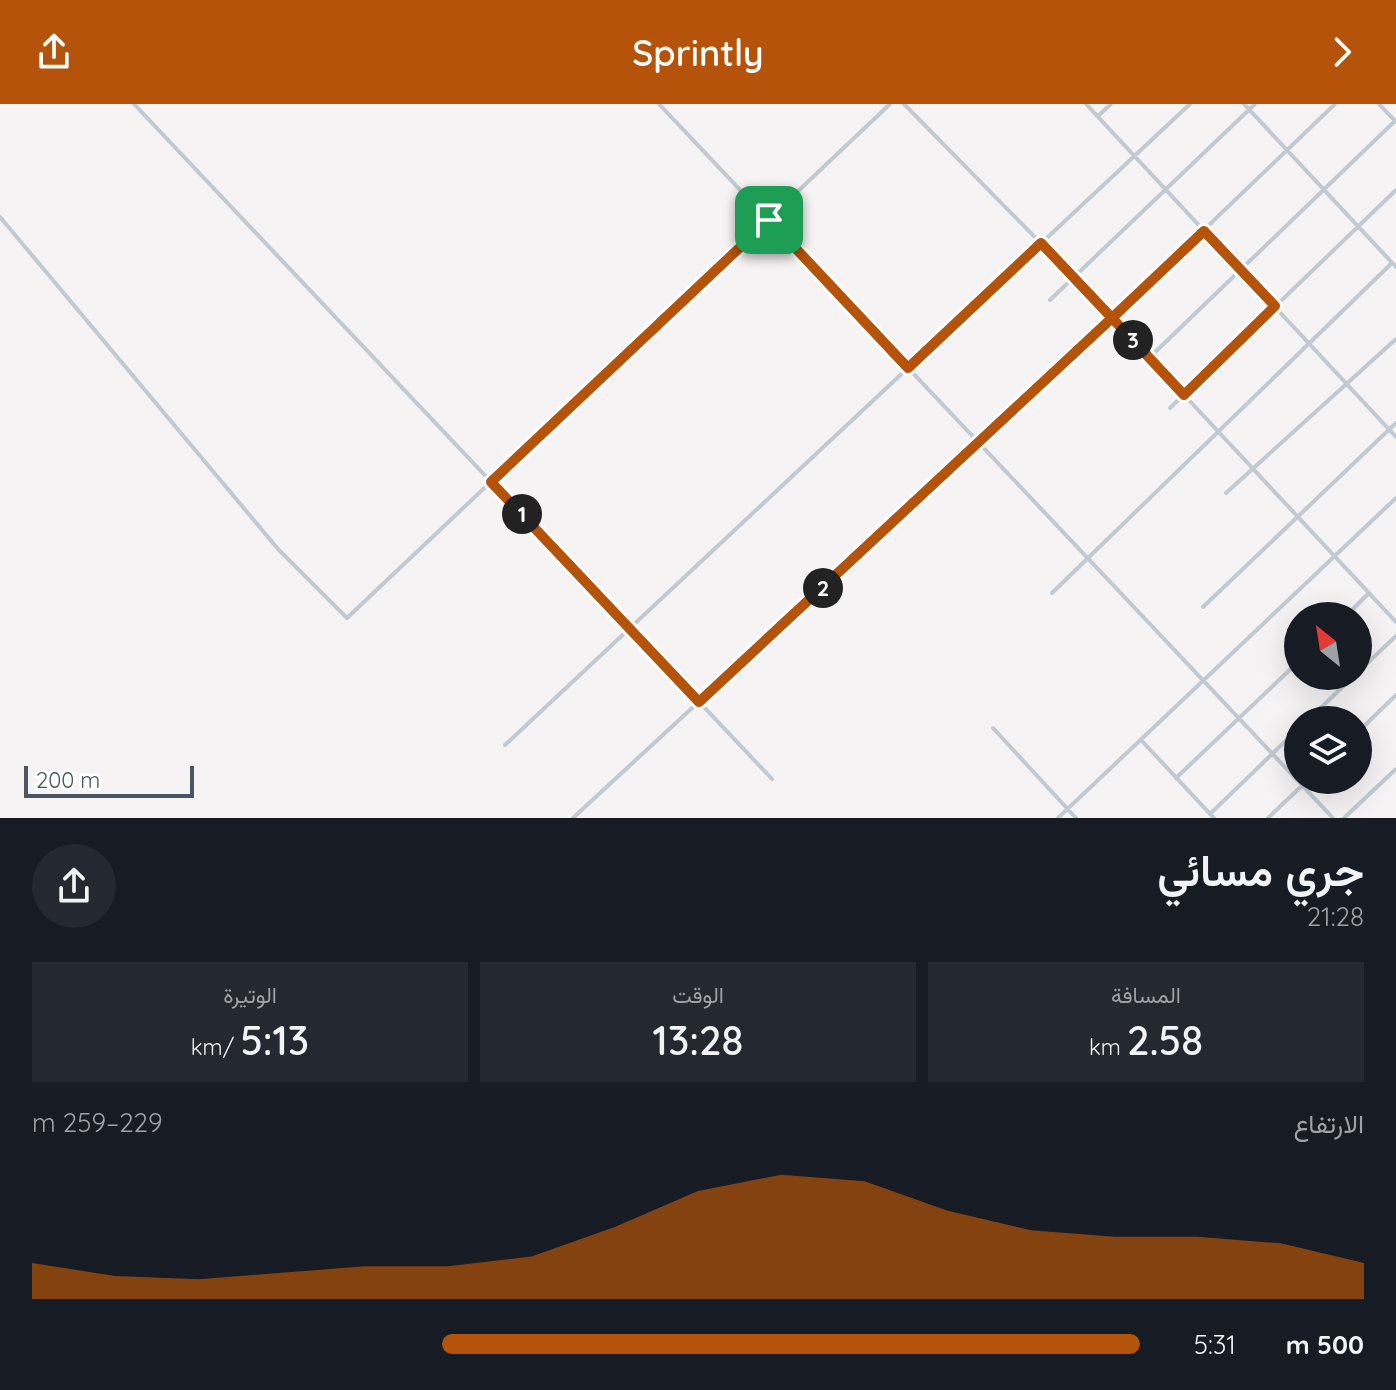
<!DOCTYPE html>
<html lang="ar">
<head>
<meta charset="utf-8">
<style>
	:root { --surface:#171b24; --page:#242831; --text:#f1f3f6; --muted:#9ea1a6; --accent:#b45309 }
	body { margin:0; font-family:Quicksand,Vazirmatn,sans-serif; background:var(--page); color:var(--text); direction:rtl; height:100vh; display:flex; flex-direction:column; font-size:30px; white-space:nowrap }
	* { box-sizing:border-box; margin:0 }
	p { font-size:26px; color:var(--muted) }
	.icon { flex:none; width:44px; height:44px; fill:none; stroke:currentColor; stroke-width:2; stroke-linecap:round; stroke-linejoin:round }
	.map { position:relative; height:714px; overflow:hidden; direction:ltr }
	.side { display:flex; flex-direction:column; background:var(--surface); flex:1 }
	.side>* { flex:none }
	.needle { width:52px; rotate:330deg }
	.tools { position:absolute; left:1284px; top:498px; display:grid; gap:16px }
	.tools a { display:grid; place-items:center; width:88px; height:88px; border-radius:50%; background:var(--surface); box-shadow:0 8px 32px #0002; font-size:40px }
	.scale { position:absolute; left:24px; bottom:20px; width:170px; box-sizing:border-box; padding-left:8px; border:4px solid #4a5661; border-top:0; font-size:22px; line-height:28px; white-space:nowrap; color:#4a5661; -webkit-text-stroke:6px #fff; paint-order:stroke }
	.pin { position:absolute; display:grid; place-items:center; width:68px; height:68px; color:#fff; margin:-34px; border-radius:16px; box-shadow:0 4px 12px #0006 }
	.km { position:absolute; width:40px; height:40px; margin:-20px; border-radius:50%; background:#222; color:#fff; font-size:22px; line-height:40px; text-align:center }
	.round { display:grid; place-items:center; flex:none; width:84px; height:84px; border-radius:42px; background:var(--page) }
	.summary { display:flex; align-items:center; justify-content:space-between; height:136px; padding:0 32px }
	h1 { font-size:44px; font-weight:600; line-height:60px }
	.figures { display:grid; grid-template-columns:repeat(3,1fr); gap:12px; height:136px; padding:8px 32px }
	.figures div { display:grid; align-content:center; border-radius:0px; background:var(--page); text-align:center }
	.figures b { font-size:40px; font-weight:600 }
	.figures small { font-size:22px; font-weight:400 }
	.figures p { font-size:22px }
	.chart { height:224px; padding:16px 32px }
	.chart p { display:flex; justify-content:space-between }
	.chart svg { width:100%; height:144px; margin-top:8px; fill:var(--accent); opacity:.7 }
	ul { padding:0 32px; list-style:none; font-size:26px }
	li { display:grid; grid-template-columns:128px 96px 1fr; align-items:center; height:60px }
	li i { height:20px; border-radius:10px; background:var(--accent) }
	header { display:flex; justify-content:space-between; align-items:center; height:104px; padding:0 32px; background:var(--accent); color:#fff; font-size:36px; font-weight:600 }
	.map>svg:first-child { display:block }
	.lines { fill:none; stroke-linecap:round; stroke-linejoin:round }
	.street { stroke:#c1cad2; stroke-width:4 }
	.route-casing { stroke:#fff; stroke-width:16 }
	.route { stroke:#b45309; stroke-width:10 }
</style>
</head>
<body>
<header><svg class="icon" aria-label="forward" viewBox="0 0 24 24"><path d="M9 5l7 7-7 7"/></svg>Sprintly<svg class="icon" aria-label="share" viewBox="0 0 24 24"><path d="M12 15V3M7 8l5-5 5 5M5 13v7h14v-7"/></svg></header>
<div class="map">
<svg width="1396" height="714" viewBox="0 0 1396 714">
	<rect width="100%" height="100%" fill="#f5f3f3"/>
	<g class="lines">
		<path class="street" d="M 134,0 L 772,675
			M 659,0 L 1333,714
			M 904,0 L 1074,173 L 1396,518
			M 1086,0 L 1396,333
			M 1244,0 L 1396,163
			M 1379,0 L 1396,18
			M 1098,12 L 1111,0
			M 0,113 L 278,445 L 347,514 L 890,0
			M 1050,196 L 1255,0
			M 1149,254 L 1395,17
			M 1170,304 L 1396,86
			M 1226,389 L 1396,235
			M 1052,489 L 1392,159
			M 1203,503 L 1396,319
			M 1346,512 L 1369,489
			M 1358,568 L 1396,532
			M 1308,616 L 1354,572
			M 993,624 L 1076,714
			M 1358,628 L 1396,591
			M 1141,636 L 1214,714
			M 505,641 L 1190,0
			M 1176,674 L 1298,558
			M 1210,710 L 1298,625
			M 573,714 L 1059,265 L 1335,0
			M 1058,714 L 1396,394
			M 1268,714 L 1308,676
			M 1344,714 L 1396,665"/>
	</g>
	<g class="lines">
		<g class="route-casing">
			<path id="route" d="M 769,116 L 491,378 L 699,598 L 1112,214 L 1184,291 L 1275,202 L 1204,127 L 1112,214 L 1041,139 L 908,264 L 769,116"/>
		</g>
		<use href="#route" class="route"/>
	</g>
</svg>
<div class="tools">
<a><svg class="needle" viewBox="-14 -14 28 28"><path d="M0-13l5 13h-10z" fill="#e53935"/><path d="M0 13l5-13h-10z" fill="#9ea1a6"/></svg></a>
<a><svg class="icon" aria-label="layers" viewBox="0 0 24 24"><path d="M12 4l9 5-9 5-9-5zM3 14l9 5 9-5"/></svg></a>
</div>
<div class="scale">200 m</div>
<div class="pin" style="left:769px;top:116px;background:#1e9e55"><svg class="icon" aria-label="arrive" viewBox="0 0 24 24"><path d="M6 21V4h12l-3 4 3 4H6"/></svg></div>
<b class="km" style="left:522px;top:410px">1</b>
<b class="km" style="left:823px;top:484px">2</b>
<b class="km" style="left:1133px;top:236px">3</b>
</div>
<section class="side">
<div class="summary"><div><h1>جري مسائي</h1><p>21:28</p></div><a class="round"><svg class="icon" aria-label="share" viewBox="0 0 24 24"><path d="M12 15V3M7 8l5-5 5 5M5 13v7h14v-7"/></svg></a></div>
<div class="figures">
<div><p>المسافة</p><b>2.58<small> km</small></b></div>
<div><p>الوقت</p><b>13:28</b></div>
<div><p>الوتيرة</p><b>5:13<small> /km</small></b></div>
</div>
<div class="chart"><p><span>الارتفاع</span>229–259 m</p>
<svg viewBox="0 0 160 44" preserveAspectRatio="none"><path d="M0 44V33L10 37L20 38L30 36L40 34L50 34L60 31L70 22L80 11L90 6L100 8L110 17L120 23L130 25L140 25L150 27L160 33V44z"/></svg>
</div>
<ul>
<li><b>500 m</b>5:31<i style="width:63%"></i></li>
</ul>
</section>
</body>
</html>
